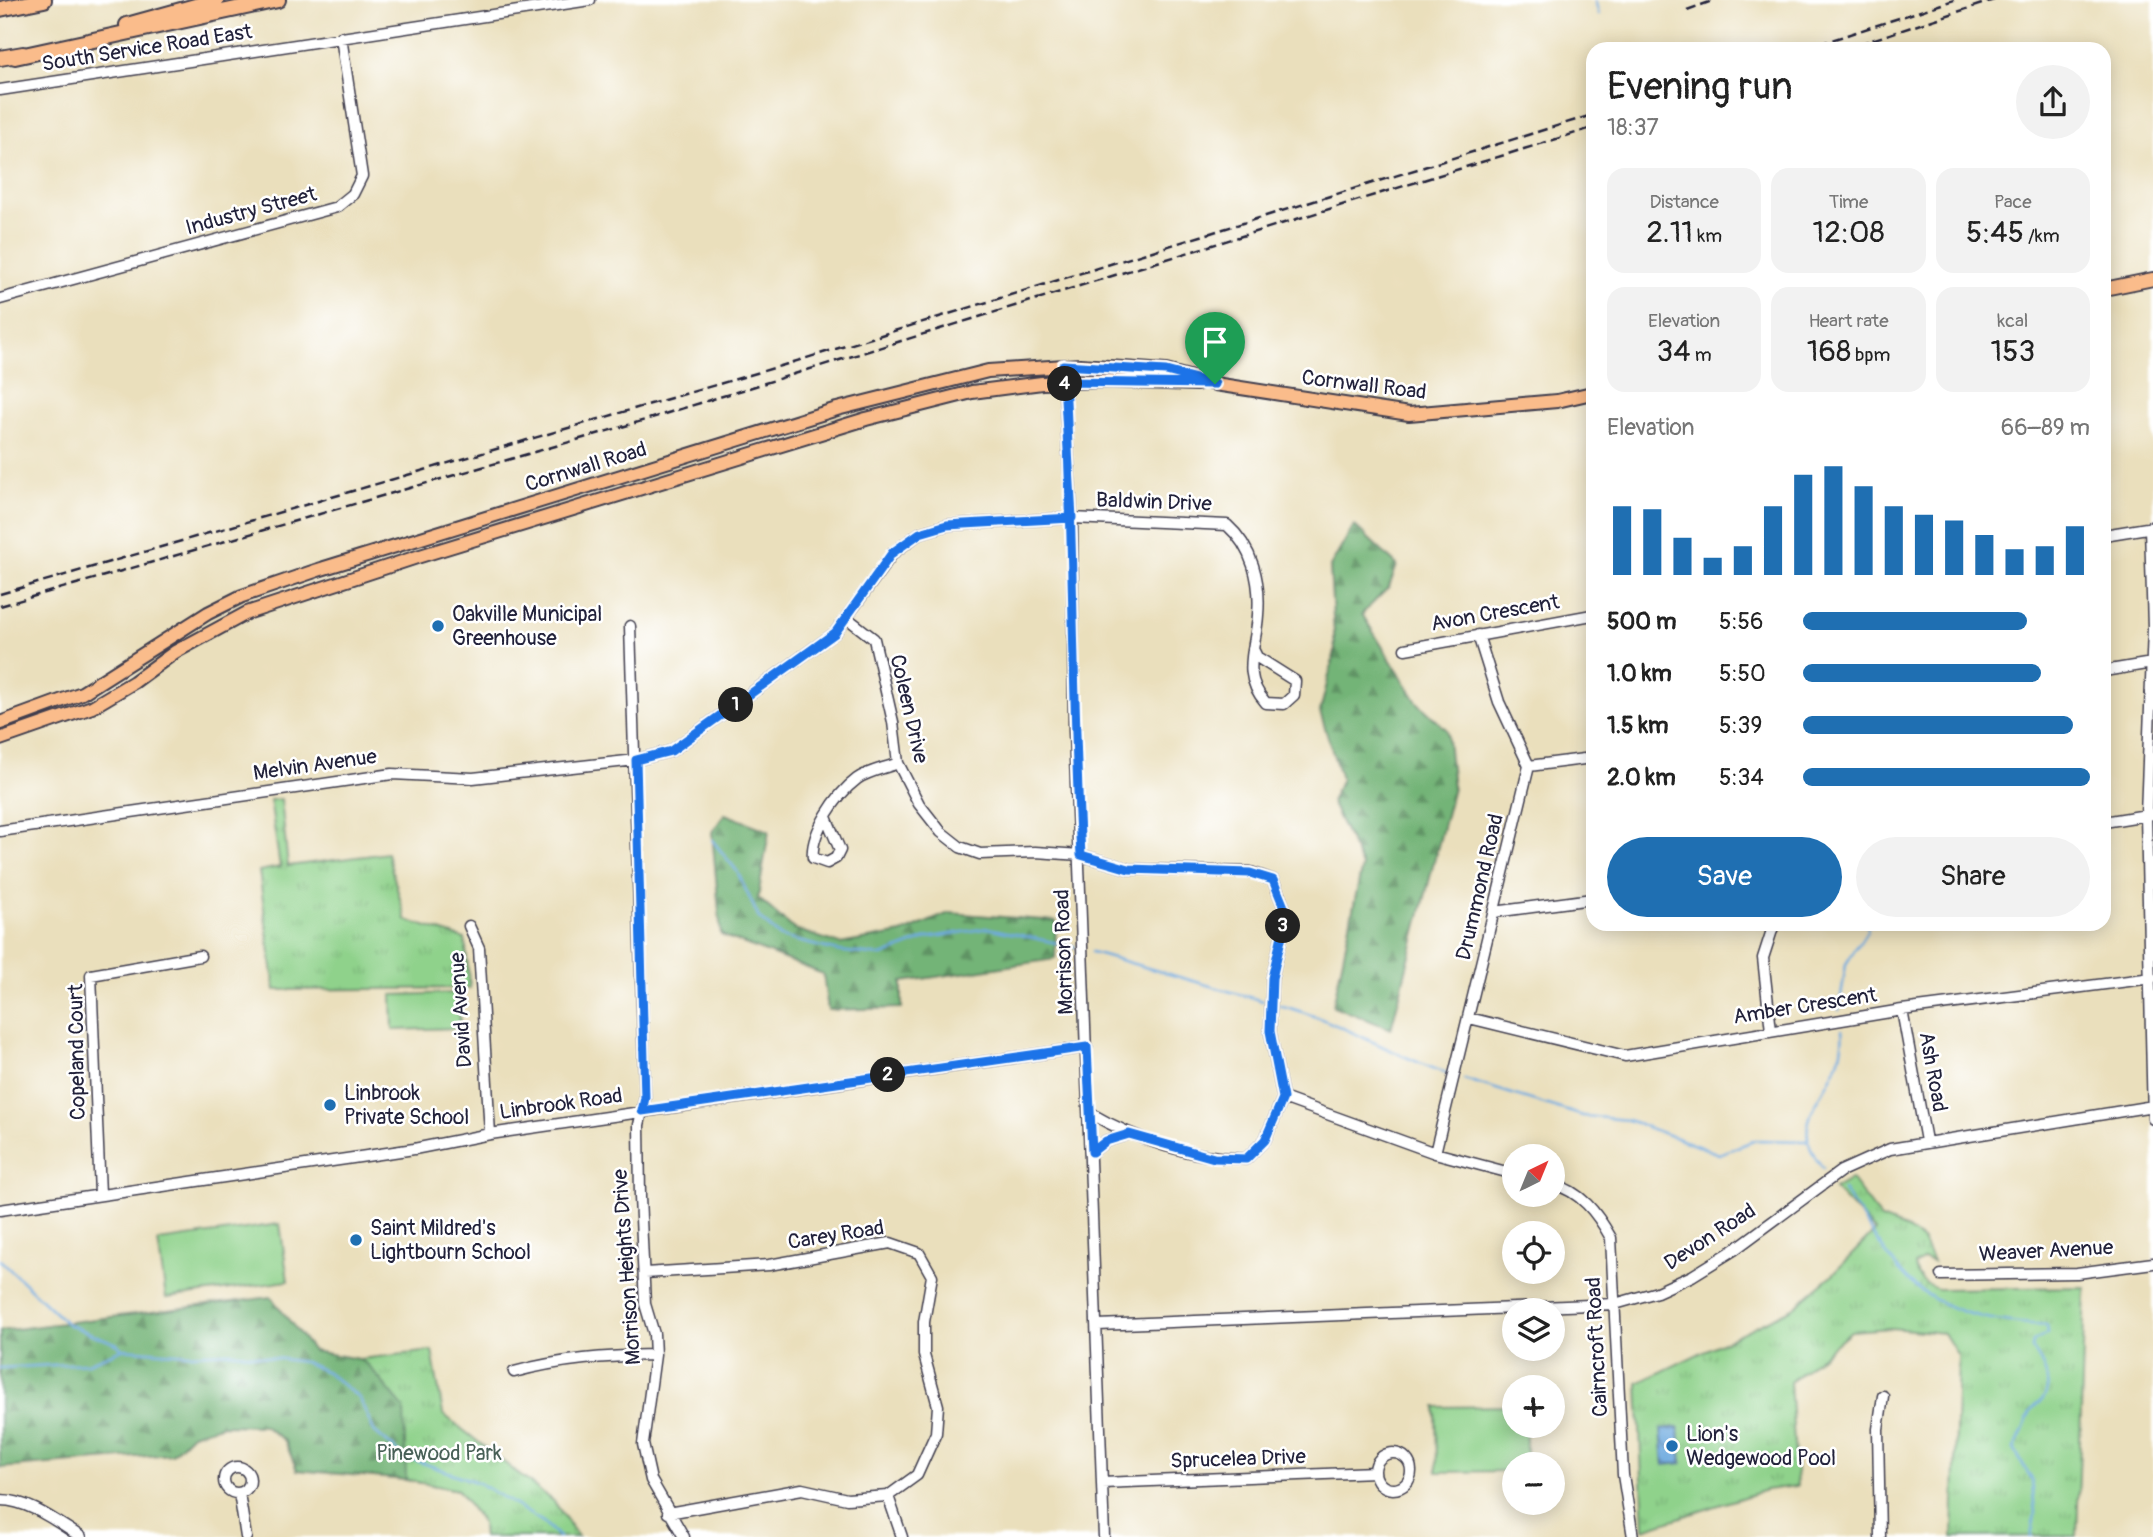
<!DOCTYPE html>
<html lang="en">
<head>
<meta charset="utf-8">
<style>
	:root { --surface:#fff; --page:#f2f2f2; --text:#222; --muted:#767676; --accent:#1f6fb2 }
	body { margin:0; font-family:Pangolin,sans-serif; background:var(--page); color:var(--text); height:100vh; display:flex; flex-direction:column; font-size:26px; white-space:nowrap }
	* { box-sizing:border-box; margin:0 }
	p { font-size:23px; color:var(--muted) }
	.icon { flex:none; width:38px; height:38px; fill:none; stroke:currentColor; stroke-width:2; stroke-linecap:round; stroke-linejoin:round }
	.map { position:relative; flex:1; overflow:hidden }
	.side { position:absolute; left:1586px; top:42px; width:525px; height:889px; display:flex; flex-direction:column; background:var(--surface); border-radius:21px; box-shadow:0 4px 18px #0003 }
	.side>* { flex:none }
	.needle { width:46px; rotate:43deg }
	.tools { position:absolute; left:1502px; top:1144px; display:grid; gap:14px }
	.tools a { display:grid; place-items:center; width:63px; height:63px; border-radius:50%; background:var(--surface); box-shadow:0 4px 18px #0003; font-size:35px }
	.pin { position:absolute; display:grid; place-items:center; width:60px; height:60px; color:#fff; margin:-72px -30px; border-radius:50% 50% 50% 0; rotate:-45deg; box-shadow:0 0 7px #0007 }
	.pin .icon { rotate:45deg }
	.km { position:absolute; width:35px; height:35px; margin:-18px; border-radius:50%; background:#222; color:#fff; font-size:19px; line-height:35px; text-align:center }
	.round { display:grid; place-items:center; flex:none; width:74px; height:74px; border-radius:37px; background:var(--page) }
	.summary { display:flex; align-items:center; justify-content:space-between; height:119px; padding:0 21px }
	h1 { font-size:38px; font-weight:600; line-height:52px }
	.stats { display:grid; grid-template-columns:repeat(3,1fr); gap:10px; height:119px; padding:7px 21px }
	.stats div { display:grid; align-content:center; border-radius:18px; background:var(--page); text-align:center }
	.stats b { font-size:30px; font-weight:600 }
	.stats small { font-size:19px; font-weight:400 }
	.stats p { font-size:19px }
	.chart { height:196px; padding:14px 21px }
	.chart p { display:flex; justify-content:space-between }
	.chart svg { width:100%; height:126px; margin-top:7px; stroke:var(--accent); stroke-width:6 }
	.primary-button { display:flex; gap:14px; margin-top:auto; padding:14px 21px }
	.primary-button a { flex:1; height:80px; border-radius:42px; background:var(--accent); color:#fff; font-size:28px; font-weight:600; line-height:80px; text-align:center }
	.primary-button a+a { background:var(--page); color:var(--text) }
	ul { padding:0 21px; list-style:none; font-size:23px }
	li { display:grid; grid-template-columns:112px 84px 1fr; align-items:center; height:52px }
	li i { height:18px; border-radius:9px; background:var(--accent) }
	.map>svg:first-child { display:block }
	.green { fill:#8fd28b; stroke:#587a63; stroke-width:2 }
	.forest { fill:url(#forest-firs); stroke:#4a6b59; stroke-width:2 }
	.park { fill:url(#park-tufts); stroke:#587a63; stroke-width:2 }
	.water { fill:url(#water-waves); stroke:#48668d; stroke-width:2 }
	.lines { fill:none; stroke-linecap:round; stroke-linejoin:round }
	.stream { stroke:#6eaadf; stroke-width:2.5 }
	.minor-casing { stroke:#403e4e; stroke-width:13 }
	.major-casing { stroke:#403e4e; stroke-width:16 }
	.highway-casing { stroke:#403e4e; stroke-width:18 }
	.minor { stroke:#fff; stroke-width:10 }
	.major { stroke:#fabc8b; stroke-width:12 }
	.highway { stroke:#fabc8b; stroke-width:14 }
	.rail { stroke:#22223b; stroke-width:2.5; stroke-dasharray:10 5; stroke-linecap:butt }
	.route-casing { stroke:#fff; stroke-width:14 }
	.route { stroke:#1a73e8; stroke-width:9 }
	.poi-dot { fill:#1f6fb2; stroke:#fff; stroke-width:2.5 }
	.labels { text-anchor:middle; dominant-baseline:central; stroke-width:5; stroke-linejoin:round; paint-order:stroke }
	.street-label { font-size:21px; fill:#22223b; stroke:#fff }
	.poi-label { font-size:21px; fill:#22223b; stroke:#fff; text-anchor:start }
	.park-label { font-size:21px; fill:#486057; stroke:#fff }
</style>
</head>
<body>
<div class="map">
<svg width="2153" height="1537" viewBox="0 0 2153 1537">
	<defs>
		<pattern id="forest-firs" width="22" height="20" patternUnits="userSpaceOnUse" patternTransform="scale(1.75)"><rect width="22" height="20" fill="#73b477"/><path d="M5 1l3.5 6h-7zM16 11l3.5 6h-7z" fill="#5e9263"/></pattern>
		<pattern id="park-tufts" width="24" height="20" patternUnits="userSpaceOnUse" patternTransform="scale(1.75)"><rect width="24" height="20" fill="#8fd28b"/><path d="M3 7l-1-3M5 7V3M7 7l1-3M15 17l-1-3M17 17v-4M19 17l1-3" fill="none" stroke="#7bb479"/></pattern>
		<pattern id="water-waves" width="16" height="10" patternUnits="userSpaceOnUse" patternTransform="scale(1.75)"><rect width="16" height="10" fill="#6eaadf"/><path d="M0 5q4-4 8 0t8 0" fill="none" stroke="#5a8ab6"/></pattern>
	</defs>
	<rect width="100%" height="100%" fill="#fff"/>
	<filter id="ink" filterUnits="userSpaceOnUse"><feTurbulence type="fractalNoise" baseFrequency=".0143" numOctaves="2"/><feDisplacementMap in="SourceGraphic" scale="14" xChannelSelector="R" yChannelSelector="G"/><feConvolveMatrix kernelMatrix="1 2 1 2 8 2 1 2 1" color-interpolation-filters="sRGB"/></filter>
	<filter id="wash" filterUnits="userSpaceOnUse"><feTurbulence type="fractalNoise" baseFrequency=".00686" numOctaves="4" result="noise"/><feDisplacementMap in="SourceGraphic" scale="28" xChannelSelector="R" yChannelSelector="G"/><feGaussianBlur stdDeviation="1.57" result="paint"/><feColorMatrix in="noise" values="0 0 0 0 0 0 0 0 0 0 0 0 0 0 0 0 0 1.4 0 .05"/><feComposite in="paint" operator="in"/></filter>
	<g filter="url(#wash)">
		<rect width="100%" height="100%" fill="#eadfbc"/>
		<path class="green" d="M 459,993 L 460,1028 L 393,1030 L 392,995 Z
			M 280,1224 L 288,1281 L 166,1298 L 158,1241 Z
			M 1514,1406 L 1514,1426 L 1526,1426 L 1526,1465 L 1514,1465 L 1514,1471 L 1437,1472 L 1436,1407 Z"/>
		<path class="forest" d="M 1354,525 L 1397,565 L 1389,587 L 1362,614 L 1417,702 L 1447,730 L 1453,788 L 1391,1029 L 1333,1006 L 1362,866 L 1331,802 L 1341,779 L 1320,712 L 1335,651 L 1330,567 Z
			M 725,814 L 769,831 L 758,898 L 794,929 L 840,944 L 902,933 L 949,913 L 1056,921 L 1055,959 L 902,982 L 902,1008 L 828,1010 L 823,974 L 721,935 L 712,832 Z
			M 271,1297 L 313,1351 L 359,1359 L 369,1366 L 404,1408 L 555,1503 L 578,1537 L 483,1537 L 482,1523 L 458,1490 L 406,1480 L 297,1470 L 285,1441 L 264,1426 L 223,1425 L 192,1434 L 172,1454 L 0,1468 L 0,1331 Z"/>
		<path class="park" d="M 281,799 L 288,866 L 387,853 L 406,920 L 465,939 L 470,988 L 275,990 L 259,871 L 280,867 L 270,800 Z
			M 1851,1179 L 1881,1219 L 1905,1228 L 1923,1241 L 1933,1262 L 1924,1259 L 1915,1265 C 1917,1280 1925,1285 1938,1289 L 2085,1287 L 2077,1536 L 1953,1537 L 1958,1356 L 1944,1333 L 1890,1328 L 1851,1331 L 1790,1382 L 1797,1486 L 1766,1490 L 1644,1529 L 1638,1383 L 1793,1308 L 1831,1276 L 1875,1231 L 1834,1189 Z
			M 432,1351 L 443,1414 L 555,1503 L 578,1537 L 483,1537 L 482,1523 L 458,1490 L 406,1480 L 404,1408 L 369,1366 L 359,1359 Z"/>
		<path class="water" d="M 1679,1427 L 1682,1463 L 1664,1465 L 1661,1429 Z"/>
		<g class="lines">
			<path class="stream" d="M 1595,0 L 1599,15
				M 712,840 L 737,871 L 759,918 L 781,937 L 838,951 L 882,956 L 927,938 L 988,928 L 1075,947
				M 1092,952 L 1263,1001
				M 1279,1005 C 1339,1020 1390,1055 1449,1074
				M 1839,1010 L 1846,964 L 1867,931 L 1868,924
				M 1464,1079 L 1583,1116 L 1628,1120 L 1719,1154 L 1756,1140 L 1806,1141
				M 1823,1168 C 1777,1114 1848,1089 1842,1030
				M 1843,1190 C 1865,1220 1892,1271 1923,1292 C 1959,1317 2004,1323 2046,1325 L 2047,1334 L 2033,1342 L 2032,1349 C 2042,1361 2055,1385 2042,1400 C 2040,1403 2035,1405 2033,1408 C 2027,1416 2022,1437 2014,1449 L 2032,1480 L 2035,1514 L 2031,1537
				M 0,1260 L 67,1324 L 117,1344 L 122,1349
				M 0,1368 L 88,1363 L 122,1349 L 189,1354 L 230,1352 L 304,1362 L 327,1372 L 360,1399 L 374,1431 L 403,1456 L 479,1483 L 543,1522 L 559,1537"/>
		</g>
	</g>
	<g filter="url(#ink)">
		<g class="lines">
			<g class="minor-casing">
				<path id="minor" d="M 0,90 L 590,0
					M 0,299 L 337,207 L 353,194 L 362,176 L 341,37
					M 1063,365 L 1072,518 L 1074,731 L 1104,1537
					M 2150,527 L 2153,628 L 2146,815 L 2153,1119
					M 2104,535 L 2153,527
					M 847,618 L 874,639 L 893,722 L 898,763 L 919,804 L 941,832 L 960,847 L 980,854 L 1035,852 L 1081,855 L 1129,869 L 1250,872 L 1273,880 L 1284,907 L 1283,931 L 1272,978 L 1270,1031 L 1283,1098 L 1265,1140 L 1246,1159 C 1192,1158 1136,1140 1090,1113
					M 630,626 L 645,1098 L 639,1125 L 640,1197 L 645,1304 L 654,1334 L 655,1355 L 643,1444 L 651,1480 L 684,1537
					M 1405,649 L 1592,615
					M 2104,671 L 2152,663
					M 1529,766 L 1592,758
					M 826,817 L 840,850 L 836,858 L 827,863 L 813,858 C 810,833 837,794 857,779 C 868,771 886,768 898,763
					M 2104,822 L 2153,814
					M 0,831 L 392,774 L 473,778 L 636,760 L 671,751 L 835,633 L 893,553 L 920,533 L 947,525 L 1072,518 L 1227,525 C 1252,547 1261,581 1258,615 C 1256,649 1240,674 1266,703 L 1284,704 L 1294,695 L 1295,681 L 1257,657 L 1253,649
					M 1494,912 L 1592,899
					M 469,926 L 479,948 L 490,1134
					M 1902,1010 L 1926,1141
					M 1469,1018 L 1625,1056 L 1902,1010 L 2152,978
					M 1771,1031 L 1763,958 L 1774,924
					M 1283,1098 L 1435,1153 L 1514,1174
					M 1092,1152 L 1106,1141 L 1129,1134
					M 1435,1153 L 1529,766 L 1499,702 L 1478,635
					M 1552,1184 C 1581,1191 1597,1213 1611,1238 L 1623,1475 L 1633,1537
					M 100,1194 L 91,975 L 200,956
					M 0,1210 L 414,1149 L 490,1134 L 1087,1047
					M 645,1273 L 769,1265 L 890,1243 L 919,1253 L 932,1276 L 924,1322 L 924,1355 L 938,1406 L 936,1433 L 917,1475 L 888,1496 L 847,1499 L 802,1489 L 668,1513
					M 1941,1275 L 2077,1273 L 2153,1263
					M 1098,1325 L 1615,1304 L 1657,1292 L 1692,1276 L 1734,1250 L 1841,1171 L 1890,1149 L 2153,1106
					M 514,1372 C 561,1359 607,1356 655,1355
					M1375 1471a18 18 0 1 1 36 0a18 18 0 1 1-36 0Z
					M224 1480a13 13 0 1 1 26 0a13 13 0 1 1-26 0Z
					M 1102,1483 L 1375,1472
					M 239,1493 L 246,1537
					M 888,1496 L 902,1537
					M 0,1500 C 29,1500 57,1522 81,1537
					M 1880,1537 L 1878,1429 L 1883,1396"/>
			</g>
			<g class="major-casing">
				<path id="major" d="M 2104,289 L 2153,279
					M 0,723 L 82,693 L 208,613 L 242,596 L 318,570 L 837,409 L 988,371 L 1080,365 L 1166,371 L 1215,384 L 1409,414 L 1557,401 L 1592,393
					M 0,739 L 92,707 L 134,682 L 175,652 L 247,613 L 417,557 L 866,419 L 972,392 L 1042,383 L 1105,381 L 1197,384"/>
			</g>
			<g class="highway-casing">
				<path id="highway" d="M 0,9 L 44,0
					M 127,25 L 217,0
					M 15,57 L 278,0
					M 0,58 L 23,54"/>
			</g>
			<use href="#minor" class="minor"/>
			<use href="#major" class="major"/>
			<use href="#highway" class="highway"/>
			<path class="rail" d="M 1687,10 L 1715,0
				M 1804,49 L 1954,0
				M 1844,49 L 1994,0
				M 0,594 L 784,365 L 1592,115
				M 0,606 L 632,424 L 1592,128"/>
		</g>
	</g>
	<g class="lines" filter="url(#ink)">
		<g class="route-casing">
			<path id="route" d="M 1215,384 L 1166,371 L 1063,365 L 1072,518 L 947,525 L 920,533 L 892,553 L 835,633 L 671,751 L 636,760 L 645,1098 L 642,1111 L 1087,1047 L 1092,1152 L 1106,1141 L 1129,1134 L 1214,1158 L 1246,1159 L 1265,1140 L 1283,1098 L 1270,1031 L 1272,978 L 1283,931 L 1284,907 L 1273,880 L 1250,873 L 1129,869 L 1081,855 C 1072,698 1074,540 1065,382 L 1215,384"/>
		</g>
		<use href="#route" class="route"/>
	</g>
	<g class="poi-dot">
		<circle cx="438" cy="626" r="7"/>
		<circle cx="330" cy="1105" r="7"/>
		<circle cx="356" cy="1240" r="7"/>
		<circle cx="1672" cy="1446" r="7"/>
	</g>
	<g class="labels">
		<g class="street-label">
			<text transform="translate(147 48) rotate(-9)">South Service Road East</text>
			<text transform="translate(251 211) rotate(-15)">Industry Street</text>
			<text transform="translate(1364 385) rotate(7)">Cornwall Road</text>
			<text transform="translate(586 467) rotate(-17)">Cornwall Road</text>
			<text transform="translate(1154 502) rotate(2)">Baldwin Drive</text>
			<text transform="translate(1495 613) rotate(-10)">Avon Crescent</text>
			<text transform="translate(909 709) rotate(77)">Coleen Drive</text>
			<text transform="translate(315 765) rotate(-8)">Melvin Avenue</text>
			<text transform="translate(1480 887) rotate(-77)">Drummond Road</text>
			<text transform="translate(1064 952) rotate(-92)">Morrison Road</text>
			<text transform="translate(1805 1006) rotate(-9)">Amber Crescent</text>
			<text transform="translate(461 1010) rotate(-94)">David Avenue</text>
			<text transform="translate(77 1052) rotate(-91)">Copeland Court</text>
			<text transform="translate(1933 1072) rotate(80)">Ash Road</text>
			<text transform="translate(561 1104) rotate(-8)">Linbrook Road</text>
			<text transform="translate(836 1235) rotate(-9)">Carey Road</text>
			<text transform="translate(1710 1237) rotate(-33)">Devon Road</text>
			<text transform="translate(2046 1251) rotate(-3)">Weaver Avenue</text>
			<text transform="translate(627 1267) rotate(-94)">Morrison Heights Drive</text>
			<text transform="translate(1597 1347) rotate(-93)">Cairncroft Road</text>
			<text transform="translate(1238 1459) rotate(-2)">Sprucelea Drive</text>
		</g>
		<g class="poi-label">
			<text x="452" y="614">Oakville Municipal<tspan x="452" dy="24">Greenhouse</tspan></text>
			<text x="344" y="1093">Linbrook<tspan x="344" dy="24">Private School</tspan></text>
			<text x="370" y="1228">Saint Mildred's<tspan x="370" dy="24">Lightbourn School</tspan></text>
			<text x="1686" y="1434">Lion's<tspan x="1686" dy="24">Wedgewood Pool</tspan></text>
		</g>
		<g class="park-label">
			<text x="439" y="1453">Pinewood Park</text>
		</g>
	</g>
</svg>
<div class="tools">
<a><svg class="needle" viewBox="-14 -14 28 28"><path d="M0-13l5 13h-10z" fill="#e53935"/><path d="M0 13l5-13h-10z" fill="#767676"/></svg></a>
<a><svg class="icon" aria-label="locate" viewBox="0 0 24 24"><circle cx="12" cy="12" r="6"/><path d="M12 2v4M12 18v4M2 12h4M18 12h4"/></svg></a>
<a><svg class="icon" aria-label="layers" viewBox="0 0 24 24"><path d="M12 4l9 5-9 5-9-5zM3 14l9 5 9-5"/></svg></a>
<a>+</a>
<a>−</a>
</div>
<div class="pin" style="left:1215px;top:384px;background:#1e9e55"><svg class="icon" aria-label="arrive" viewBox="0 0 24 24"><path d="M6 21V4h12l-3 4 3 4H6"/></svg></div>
<b class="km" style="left:736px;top:705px">1</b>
<b class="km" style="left:888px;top:1075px">2</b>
<b class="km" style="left:1283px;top:926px">3</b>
<b class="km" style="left:1065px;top:384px">4</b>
<section class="side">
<div class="summary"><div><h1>Evening run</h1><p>18:37</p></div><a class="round"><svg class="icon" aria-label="share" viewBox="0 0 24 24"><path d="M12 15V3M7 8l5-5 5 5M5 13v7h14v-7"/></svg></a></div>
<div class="stats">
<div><p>Distance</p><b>2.11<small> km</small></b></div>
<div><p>Time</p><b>12:08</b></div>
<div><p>Pace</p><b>5:45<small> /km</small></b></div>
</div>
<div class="stats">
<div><p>Elevation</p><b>34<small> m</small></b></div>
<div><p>Heart rate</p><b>168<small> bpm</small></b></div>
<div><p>kcal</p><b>153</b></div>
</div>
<div class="chart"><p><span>Elevation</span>66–89 m</p>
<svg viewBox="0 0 160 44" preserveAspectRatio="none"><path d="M5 44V20M15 44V21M25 44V31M35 44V38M45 44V34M55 44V20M65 44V9M75 44V6M85 44V13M95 44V20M105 44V23M115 44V25M125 44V30M135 44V35M145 44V34M155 44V27"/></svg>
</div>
<ul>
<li><b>500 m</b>5:56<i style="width:78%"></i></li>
<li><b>1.0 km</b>5:50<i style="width:83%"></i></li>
<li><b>1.5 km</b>5:39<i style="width:94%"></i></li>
<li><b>2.0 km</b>5:34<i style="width:100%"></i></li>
</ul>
<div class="primary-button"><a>Save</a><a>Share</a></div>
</section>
</div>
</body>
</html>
